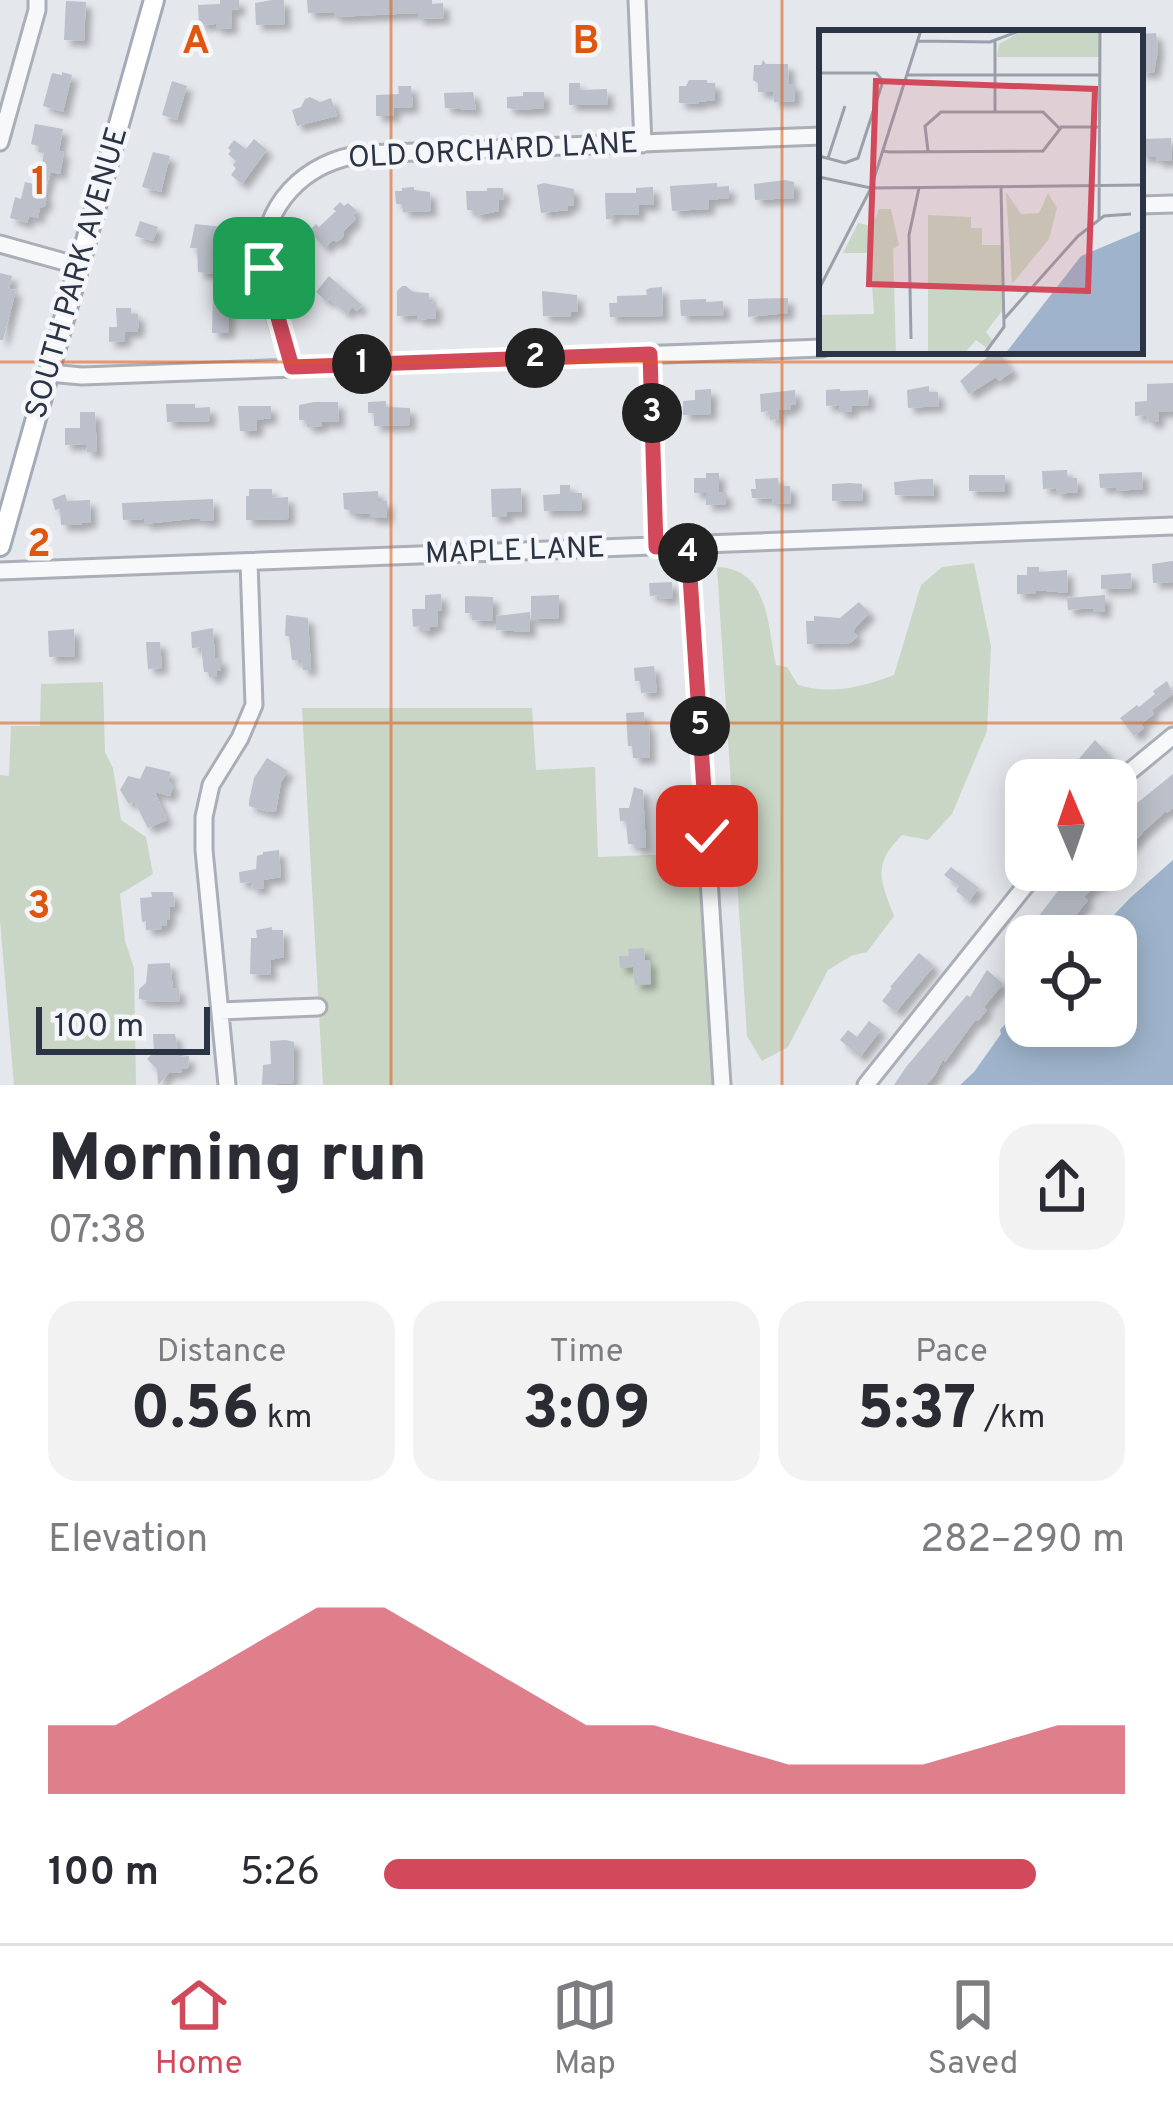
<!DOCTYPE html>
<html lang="en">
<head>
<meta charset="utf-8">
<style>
	:root { --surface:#fff; --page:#f2f2f3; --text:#2b2b33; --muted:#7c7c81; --line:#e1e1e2; --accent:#d1495b }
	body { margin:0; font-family:Overpass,sans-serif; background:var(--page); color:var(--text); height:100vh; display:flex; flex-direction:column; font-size:45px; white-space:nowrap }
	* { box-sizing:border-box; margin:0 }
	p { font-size:39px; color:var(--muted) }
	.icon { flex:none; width:66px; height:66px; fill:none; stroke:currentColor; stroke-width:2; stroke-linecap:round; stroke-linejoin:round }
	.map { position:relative; height:1085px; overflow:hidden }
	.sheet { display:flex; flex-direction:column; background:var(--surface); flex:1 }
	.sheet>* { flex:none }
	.needle { width:78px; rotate:358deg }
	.buttons { position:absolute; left:1005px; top:759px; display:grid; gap:24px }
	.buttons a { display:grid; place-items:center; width:132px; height:132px; border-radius:24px; background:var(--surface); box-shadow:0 6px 30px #0003; font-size:60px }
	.scale { position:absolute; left:36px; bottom:30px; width:174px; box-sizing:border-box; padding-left:12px; border:6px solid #2b3445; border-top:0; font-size:33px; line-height:42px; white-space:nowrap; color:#2b3445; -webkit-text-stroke:9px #f4f6f9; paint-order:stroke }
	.pin { position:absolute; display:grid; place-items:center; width:102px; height:102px; color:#fff; margin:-51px; border-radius:24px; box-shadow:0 6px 18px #0006 }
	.km { position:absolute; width:60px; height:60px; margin:-30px; border-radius:50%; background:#222; color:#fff; font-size:33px; line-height:60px; text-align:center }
	.round { display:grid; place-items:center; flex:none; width:126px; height:126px; border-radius:36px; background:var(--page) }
	.head { display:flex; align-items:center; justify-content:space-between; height:204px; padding:0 48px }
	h1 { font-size:66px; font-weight:800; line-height:90px }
	.stats { display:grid; grid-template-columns:repeat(3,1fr); gap:18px; height:204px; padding:12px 48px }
	.stats div { display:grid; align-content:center; border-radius:30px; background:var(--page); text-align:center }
	.stats b { font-size:60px; font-weight:800 }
	.stats small { font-size:33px; font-weight:400 }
	.stats p { font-size:33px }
	.chart { height:336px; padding:24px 48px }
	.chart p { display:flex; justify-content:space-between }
	.chart svg { width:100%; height:216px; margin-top:12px; fill:var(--accent); opacity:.7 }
	ul { padding:0 48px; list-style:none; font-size:39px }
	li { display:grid; grid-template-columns:192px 144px 1fr; align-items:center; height:90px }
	li i { height:30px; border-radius:15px; background:var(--accent) }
	.menu { display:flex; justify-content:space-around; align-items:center; height:168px; border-top:3px solid var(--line); background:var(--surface); font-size:33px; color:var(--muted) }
	.menu a { display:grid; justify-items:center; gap:6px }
	.menu .selected { color:var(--accent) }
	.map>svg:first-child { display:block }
	.green { fill:#c9d6c5 }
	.water { fill:#9fb4cc }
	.building { fill:#bbc0ca; filter:url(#shadow) }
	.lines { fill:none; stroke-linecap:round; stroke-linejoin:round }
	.minor-casing { stroke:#a9aeb7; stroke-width:21 }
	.major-casing { stroke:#a3abb8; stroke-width:24 }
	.minor { stroke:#f7f8fa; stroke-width:15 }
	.major { stroke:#fff; stroke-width:18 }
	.route-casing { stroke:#fff; stroke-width:24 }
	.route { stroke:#d1495b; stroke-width:15 }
	.grid { fill:none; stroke:#df570f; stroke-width:3; stroke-opacity:0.55 }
	.labels { text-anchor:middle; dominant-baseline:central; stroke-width:9; stroke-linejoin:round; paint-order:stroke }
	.street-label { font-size:30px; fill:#2b3445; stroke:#f4f6f9 }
	.inset-road { fill:none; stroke:#9a9fa9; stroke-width:3 }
	.view { fill:#d1495b; fill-opacity:0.15; stroke:#d1495b; stroke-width:6 }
	.inset-edge { fill:none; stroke:#2b3445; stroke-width:6 }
	.grid-label { font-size:39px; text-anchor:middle; font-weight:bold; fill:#df570f; stroke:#f4f6f9; stroke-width:9; stroke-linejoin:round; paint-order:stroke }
</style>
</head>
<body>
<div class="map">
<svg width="1173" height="1085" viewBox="0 0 1173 1085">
	<defs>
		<filter id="shadow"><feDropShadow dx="6" dy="6" stdDeviation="3" flood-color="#0004"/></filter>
	</defs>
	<rect width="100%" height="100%" fill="#e4e7ec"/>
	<path class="green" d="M 974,563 L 991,646 L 987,731 L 952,814 L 928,840 L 902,835 C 872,865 880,879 894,916 L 867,952 L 851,956 L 828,970 L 788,1047 L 762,1061 L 747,1036 L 717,567 C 770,569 767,626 776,665 L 787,667 L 798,685 C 832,695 862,687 894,675 L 921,585 L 942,567 Z
		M 103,682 L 105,752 L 113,768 L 121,820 L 146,837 L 153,874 L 120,894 L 125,941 L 134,968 L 136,1085 L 14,1085 L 0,920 L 0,775 L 9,776 L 11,726 L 40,726 L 41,684 Z
		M 302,708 L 532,708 L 536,770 L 595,767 L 598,857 L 702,853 L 714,1085 L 323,1085 Z"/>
	<path class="water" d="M 1173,860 L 1173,1085 L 960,1085 L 974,1072 L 1001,1034 L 1000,1030 L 1026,1001 L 1026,1026 L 1116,1026 L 1116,936 L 1094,936 L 1130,898 Z"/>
	<path class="building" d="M 220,0 L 239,0 L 239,10 L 231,10 L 232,28 L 216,29 L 216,24 L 199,25 L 198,5 L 220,4 Z
		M 272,0 L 284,0 L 285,24 L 256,25 L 255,3 Z
		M 307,0 L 432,0 L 432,4 L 443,3 L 444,18 L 418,19 L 418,13 L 335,17 L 334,12 L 308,13 Z
		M 66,1 L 86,2 L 84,41 L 64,40 Z
		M 1156,33 L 1158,50 L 1154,72 L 1140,73 L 1142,34 Z
		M 763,60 L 766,64 L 788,64 L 789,84 L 795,84 L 795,101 L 774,102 L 773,92 L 758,92 L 758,83 L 753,80 L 754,65 L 761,65 Z
		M 62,72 L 72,75 L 63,112 L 43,106 L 52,73 L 62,75 Z
		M 689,80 L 707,80 L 707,83 L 715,83 L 715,100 L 699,102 L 699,104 L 679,103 L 679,86 L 686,86 Z
		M 172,81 L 187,86 L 177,120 L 162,115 Z
		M 569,83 L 580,83 L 580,90 L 607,89 L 608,105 L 569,105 Z
		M 398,86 L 411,86 L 413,107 L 394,108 L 394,116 L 376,116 L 376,95 L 399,94 Z
		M 473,92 L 476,110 L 445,108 L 444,93 Z
		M 523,92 L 544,92 L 544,108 L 521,110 L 507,108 L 507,97 L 523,96 Z
		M 310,97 L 320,102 L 331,98 L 337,116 L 297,126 L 292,110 L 301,107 L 305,99 Z
		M 35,124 L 63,129 L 59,151 L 64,152 L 60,174 L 50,172 L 44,196 L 47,196 L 45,206 L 40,208 L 38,218 L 29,216 L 27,223 L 10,218 L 15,197 L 21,199 L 25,182 L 38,185 L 44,153 L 38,152 L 39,146 L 31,144 Z
		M 1171,138 L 1172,161 L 1157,161 L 1156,157 L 1141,157 L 1141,139 Z
		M 254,139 L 267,150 L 242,184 L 231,175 L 236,168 L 233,165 L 236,161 L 228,154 L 231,151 L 228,148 L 234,140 L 246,149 Z
		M 153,152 L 170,156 L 161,192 L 142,187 Z
		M 785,180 L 794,182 L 794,198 L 755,200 L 754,184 Z
		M 544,183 L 574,189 L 574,205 L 567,206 L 568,210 L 541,213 L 537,185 Z
		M 717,183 L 717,187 L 729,186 L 729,198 L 709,200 L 709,209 L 672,211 L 670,186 Z
		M 414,187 L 414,190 L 430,192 L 431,211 L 403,212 L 403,204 L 396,204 L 395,191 L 402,191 L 402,188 Z
		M 653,187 L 654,205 L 639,205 L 639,215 L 613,214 L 613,219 L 606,219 L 605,193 L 636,193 L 636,188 Z
		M 487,188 L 503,188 L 504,200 L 499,200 L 499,211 L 475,216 L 475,210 L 467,210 L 466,191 L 487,191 Z
		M 340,202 L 344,206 L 348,203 L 357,211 L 353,215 L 356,219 L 343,232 L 344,236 L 337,242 L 333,240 L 325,248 L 309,231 L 316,224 L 319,227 L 336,211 L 333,209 Z
		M 140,221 L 158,227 L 153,241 L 135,236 Z
		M 195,224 L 232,228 L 230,247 L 222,246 L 220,266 L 214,265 L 214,274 L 198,272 L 197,248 L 190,248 Z
		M 0,273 L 12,276 L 9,289 L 16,290 L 3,340 L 0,340 Z
		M 329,276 L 362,305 L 357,311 L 352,307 L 347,314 L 329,299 L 327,302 L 316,292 Z
		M 402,286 L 406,286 L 413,292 L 429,293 L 429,303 L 436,302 L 436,318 L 417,320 L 417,315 L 397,316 L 397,291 Z
		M 662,287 L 663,316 L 610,317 L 609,303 L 617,303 L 617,296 L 647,295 L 646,290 L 650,288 Z
		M 542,291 L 577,295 L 578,312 L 571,312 L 571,317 L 543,316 Z
		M 229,294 L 229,333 L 212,333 L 213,295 Z
		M 788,298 L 788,313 L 748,317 L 748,299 Z
		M 706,299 L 706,302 L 723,301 L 724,315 L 681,316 L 680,300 Z
		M 116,308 L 131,308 L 131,314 L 138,314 L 139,325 L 137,332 L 125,332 L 125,341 L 109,342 L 109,327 L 117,327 Z
		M 994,351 L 997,351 L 1013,371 L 999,381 L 996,377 L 969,394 L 960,381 Z
		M 1173,383 L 1173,411 L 1158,412 L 1159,422 L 1149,422 L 1146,415 L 1135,416 L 1135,402 L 1147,401 L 1147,384 Z
		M 929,386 L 929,392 L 938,392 L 939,406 L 908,408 L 907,390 Z
		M 711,389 L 711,414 L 683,415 L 683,401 L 695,400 L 695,390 Z
		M 840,389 L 840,391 L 868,390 L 869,405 L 852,406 L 852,412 L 839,412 L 839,405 L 826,406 L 826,390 Z
		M 795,390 L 796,405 L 791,405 L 791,409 L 778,410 L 779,419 L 770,420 L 769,411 L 761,412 L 760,394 Z
		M 386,401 L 386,407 L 410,408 L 410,425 L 374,426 L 374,413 L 368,413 L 368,402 Z
		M 314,402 L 338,402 L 339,422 L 322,422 L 322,426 L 307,427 L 306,420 L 299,420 L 299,405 Z
		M 166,404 L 195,404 L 195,408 L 210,407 L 210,421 L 167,422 Z
		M 238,406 L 271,406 L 271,418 L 257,420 L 257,431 L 240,431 Z
		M 80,412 L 95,412 L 97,452 L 87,452 L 86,444 L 65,445 L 65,428 L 80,428 Z
		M 1067,470 L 1067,478 L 1077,478 L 1078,492 L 1056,494 L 1056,488 L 1043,489 L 1042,471 Z
		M 1142,472 L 1143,489 L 1116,491 L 1116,487 L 1100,488 L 1099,474 Z
		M 706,473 L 719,473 L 719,492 L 726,492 L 726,504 L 706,505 L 706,493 L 694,493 L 694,478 L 706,478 Z
		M 969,475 L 1005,475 L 1005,492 L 969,491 Z
		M 778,478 L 779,486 L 790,486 L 791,503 L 773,504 L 772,499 L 752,498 L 751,489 L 756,489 L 755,479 Z
		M 922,479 L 933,479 L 934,496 L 895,495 L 894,482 Z
		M 850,483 L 862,484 L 863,500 L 832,501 L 832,484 Z
		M 560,485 L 570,485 L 570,493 L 582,493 L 582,510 L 544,511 L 543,495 L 560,494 Z
		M 521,488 L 522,512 L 507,512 L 507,517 L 492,517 L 491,489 Z
		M 249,489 L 272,489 L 272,498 L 288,497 L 289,519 L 246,520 L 246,496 L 249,496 Z
		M 378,491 L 378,501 L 387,501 L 387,518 L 370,518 L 370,514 L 351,514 L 351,511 L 344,509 L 343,493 Z
		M 65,494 L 67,501 L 90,500 L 91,522 L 82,523 L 82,525 L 61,525 L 60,509 L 55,510 L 52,499 Z
		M 213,499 L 214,520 L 200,521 L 200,518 L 144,524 L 144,519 L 123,520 L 122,503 Z
		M 1173,561 L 1173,582 L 1153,583 L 1152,564 Z
		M 1027,567 L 1039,567 L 1039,572 L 1067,570 L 1068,593 L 1036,590 L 1036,594 L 1017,594 L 1017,575 L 1027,575 Z
		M 1131,573 L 1132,588 L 1101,589 L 1101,575 Z
		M 672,582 L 673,598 L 660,599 L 659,595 L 650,596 L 649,583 Z
		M 441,594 L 442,611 L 437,611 L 438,626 L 430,627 L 430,631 L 420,631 L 420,626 L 413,627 L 412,609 L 425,609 L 425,595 Z
		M 559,595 L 559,618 L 531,619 L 531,596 Z
		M 1105,595 L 1105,612 L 1093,612 L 1093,608 L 1068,610 L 1067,598 Z
		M 465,596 L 493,597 L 493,621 L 472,620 L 472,613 L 465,613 Z
		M 859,602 L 870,613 L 856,627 L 853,632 L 858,636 L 851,643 L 807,644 L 806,621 L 814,621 L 814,616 L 840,618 Z
		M 530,612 L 530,632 L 496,630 L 496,616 Z
		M 286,615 L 308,618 L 311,670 L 303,670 L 301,660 L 292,660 L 289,636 L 285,636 Z
		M 213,628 L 215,659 L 221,658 L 221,671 L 217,671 L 217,677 L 209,677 L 208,672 L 204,672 L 201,647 L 192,648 L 191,632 Z
		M 74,629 L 75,656 L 49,657 L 48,631 Z
		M 146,642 L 160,642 L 162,668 L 148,669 Z
		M 654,666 L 657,692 L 641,693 L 640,681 L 635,681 L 634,668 Z
		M 1167,681 L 1173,694 L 1151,710 L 1154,714 L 1141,724 L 1144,728 L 1134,736 L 1120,718 L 1137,705 L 1139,707 L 1155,694 L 1153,691 Z
		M 644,712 L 645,725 L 649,725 L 650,758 L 633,758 L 632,746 L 628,746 L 626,713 Z
		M 1095,740 L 1110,756 L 1090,780 L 1072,767 Z
		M 267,758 L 288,771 L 281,782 L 276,811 L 269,812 L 249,806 L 249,801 L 254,778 Z
		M 146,766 L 171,772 L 168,780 L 173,786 L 170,796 L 155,792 L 167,820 L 148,828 L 134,801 L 129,804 L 120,790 L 128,776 L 140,779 Z
		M 1173,774 L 1173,808 L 1167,813 L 1166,811 L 1144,831 L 1122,856 L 1116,850 L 1116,817 L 1128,805 L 1131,808 Z
		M 634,787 L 643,790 L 646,848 L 635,848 L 635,844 L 628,844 L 626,821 L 620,821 L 619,808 L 629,808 Z
		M 1026,815 L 1026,863 L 1010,848 L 1019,836 L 1013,832 Z
		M 279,850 L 281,877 L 263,880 L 264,888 L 252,889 L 251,882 L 240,883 L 239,872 L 256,869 L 257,856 L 263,854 L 263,852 Z
		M 951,867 L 979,888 L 969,901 L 956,891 L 959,886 L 944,875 Z
		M 1070,870 L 1107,870 L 1104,881 L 1092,888 L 1084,897 L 1088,900 L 1070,923 L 1072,926 L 1064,936 L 1029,936 L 1041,920 L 1038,917 L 1058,891 L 1054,888 Z
		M 151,892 L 173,892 L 175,907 L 169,907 L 170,920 L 167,920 L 167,926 L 162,926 L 162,929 L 146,930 L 146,921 L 142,922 L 140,898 L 152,897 Z
		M 272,927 L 272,930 L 283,930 L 284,957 L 270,960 L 271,975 L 250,974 L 251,938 L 257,938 L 256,930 Z
		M 644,948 L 645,960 L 650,960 L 651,984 L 635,985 L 633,967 L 620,968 L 619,956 L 629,956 L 628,949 Z
		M 919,953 L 934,966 L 896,1012 L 882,1001 L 892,988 L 890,987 Z
		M 170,963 L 173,989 L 179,988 L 180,1001 L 154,1002 L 139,999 L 139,989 L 146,983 L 148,964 Z
		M 987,970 L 1003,984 L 984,1007 L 987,1010 L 978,1021 L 975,1020 L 945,1062 L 943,1059 L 935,1075 L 926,1085 L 894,1085 L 906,1067 L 967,995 L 970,997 Z
		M 869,1021 L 881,1030 L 860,1057 L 840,1040 L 848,1030 L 857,1037 Z
		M 153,1034 L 175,1034 L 179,1057 L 189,1056 L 188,1068 L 181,1069 L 182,1072 L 169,1073 L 158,1085 L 157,1069 L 147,1059 L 154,1052 Z
		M 286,1040 L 294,1042 L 293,1083 L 262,1085 L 263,1065 L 271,1064 L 270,1041 Z"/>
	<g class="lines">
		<g class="minor-casing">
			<path id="minor" d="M 637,0 L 643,144
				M 0,142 L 37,10 L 37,0
				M 1140,205 L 1173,204
				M 0,244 L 79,266
				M 650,354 L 656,547
				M 292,367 C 284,339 266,295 264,268 C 259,206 306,160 364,154 L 822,136
				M 49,373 L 82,376 L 822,348
				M 688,546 L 722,1085
				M 0,571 L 1173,526
				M 1116,783 L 1173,736
				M 220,1011 L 318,1007
				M 227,1085 L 204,850 L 204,817 L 211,785 L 240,738 L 254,705 L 249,562
				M 866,1085 L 1038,870"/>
		</g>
		<g class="major-casing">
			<path id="major" d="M 0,546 L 154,0"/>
		</g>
		<use href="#minor" class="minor"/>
		<use href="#major" class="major"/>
	</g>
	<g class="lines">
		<g class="route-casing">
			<path id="route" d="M 264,268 L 292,367 L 650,354 L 656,547 L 688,546 L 707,836"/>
		</g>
		<use href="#route" class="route"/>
	</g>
	<path class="grid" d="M 391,0 L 391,1085M 782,0 L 782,1085M 0,362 L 1173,362M 0,723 L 1173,723"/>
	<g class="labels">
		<g class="street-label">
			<text transform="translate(493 152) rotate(-3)">OLD ORCHARD LANE</text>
			<text transform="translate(78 273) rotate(-74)">SOUTH PARK AVENUE</text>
			<text transform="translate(515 552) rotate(-2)">MAPLE LANE</text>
		</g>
	</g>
	<g transform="translate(819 30)">
		<rect width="324" height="324" fill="#e4e7ec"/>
		<path d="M 205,0 L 280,0 L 280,27 L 178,27 L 180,14 ZM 187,162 L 202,184 L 220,183 L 229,163 L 238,178 L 230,209 L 193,254 ZM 60,179 L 72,179 L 80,215 L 74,219 L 77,324 L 0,324 L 0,285 L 55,284 L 51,223 L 24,223 L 39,193 L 53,196 ZM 109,185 L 152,187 L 152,198 L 163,198 L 163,215 L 183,215 L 183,281 L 167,302 L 174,311 L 168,318 L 157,310 L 145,324 L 109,324 Z" fill="#c9d6c5"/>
		<path d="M 324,200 L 324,324 L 186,324 L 262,226 Z" fill="#9fb4cc"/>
		<path class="inset-road" d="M 281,1 L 324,1M 99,11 L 171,12 L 203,0M 176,11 L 176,82M 0,14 L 0,62M 0,43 L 57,43 L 64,51 L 39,128 L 26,133 L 0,126M 88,45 L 281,45M 241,97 L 281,97M 64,121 L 70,122 L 224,121 L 241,99 L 224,82 L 122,82 L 106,96 L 109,121M 9,128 L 26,76M 0,147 L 52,158 L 102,0M 280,189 L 281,0M 0,259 L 52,158 L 324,155M 185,289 L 259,206 L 285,186 L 312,184M 92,309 L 90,205 L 100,158M 165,324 L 185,297 L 182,157"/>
		<path class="view" d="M 57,51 L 276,59 L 269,261 L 50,254 Z"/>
		<rect width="324" height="324" class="inset-edge"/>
	</g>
	<g class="grid-label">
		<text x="196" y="53">A</text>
		<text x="586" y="53">B</text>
		<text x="39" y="194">1</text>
		<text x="39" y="556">2</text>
		<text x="39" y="918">3</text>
	</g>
</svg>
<div class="buttons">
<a><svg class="needle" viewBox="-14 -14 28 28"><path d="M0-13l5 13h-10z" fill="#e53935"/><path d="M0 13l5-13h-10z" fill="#7c7c81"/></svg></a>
<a><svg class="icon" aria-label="locate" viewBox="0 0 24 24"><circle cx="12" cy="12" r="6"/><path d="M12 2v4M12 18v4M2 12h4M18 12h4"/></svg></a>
</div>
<div class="scale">100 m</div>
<div class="pin" style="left:264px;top:268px;background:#1e9e55"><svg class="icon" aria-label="arrive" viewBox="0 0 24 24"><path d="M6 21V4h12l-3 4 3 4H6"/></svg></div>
<div class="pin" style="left:707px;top:836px;background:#d93025"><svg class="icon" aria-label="check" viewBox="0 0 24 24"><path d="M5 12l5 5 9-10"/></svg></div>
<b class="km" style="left:362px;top:364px">1</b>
<b class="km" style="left:535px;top:358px">2</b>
<b class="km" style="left:652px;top:413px">3</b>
<b class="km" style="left:688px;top:553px">4</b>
<b class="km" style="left:700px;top:726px">5</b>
</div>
<section class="sheet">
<div class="head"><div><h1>Morning run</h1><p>07:38</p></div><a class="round"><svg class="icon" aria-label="share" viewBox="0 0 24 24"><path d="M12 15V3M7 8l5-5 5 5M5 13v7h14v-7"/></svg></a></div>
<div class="stats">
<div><p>Distance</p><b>0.56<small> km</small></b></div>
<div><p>Time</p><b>3:09</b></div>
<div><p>Pace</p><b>5:37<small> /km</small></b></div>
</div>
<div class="chart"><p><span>Elevation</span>282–290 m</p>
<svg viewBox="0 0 160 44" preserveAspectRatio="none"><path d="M0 44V30L10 30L20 22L30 14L40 6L50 6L60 14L70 22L80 30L90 30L100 34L110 38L120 38L130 38L140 34L150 30L160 30V44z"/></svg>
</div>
<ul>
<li><b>100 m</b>5:26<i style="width:88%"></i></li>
</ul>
</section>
<nav class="menu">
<a class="selected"><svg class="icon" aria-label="home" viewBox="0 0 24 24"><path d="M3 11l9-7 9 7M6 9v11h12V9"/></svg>Home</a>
<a><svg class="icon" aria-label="map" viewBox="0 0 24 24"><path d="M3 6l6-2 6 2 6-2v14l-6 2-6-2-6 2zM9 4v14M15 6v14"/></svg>Map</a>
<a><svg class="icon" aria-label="saved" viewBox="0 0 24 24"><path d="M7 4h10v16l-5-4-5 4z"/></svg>Saved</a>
</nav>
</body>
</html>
